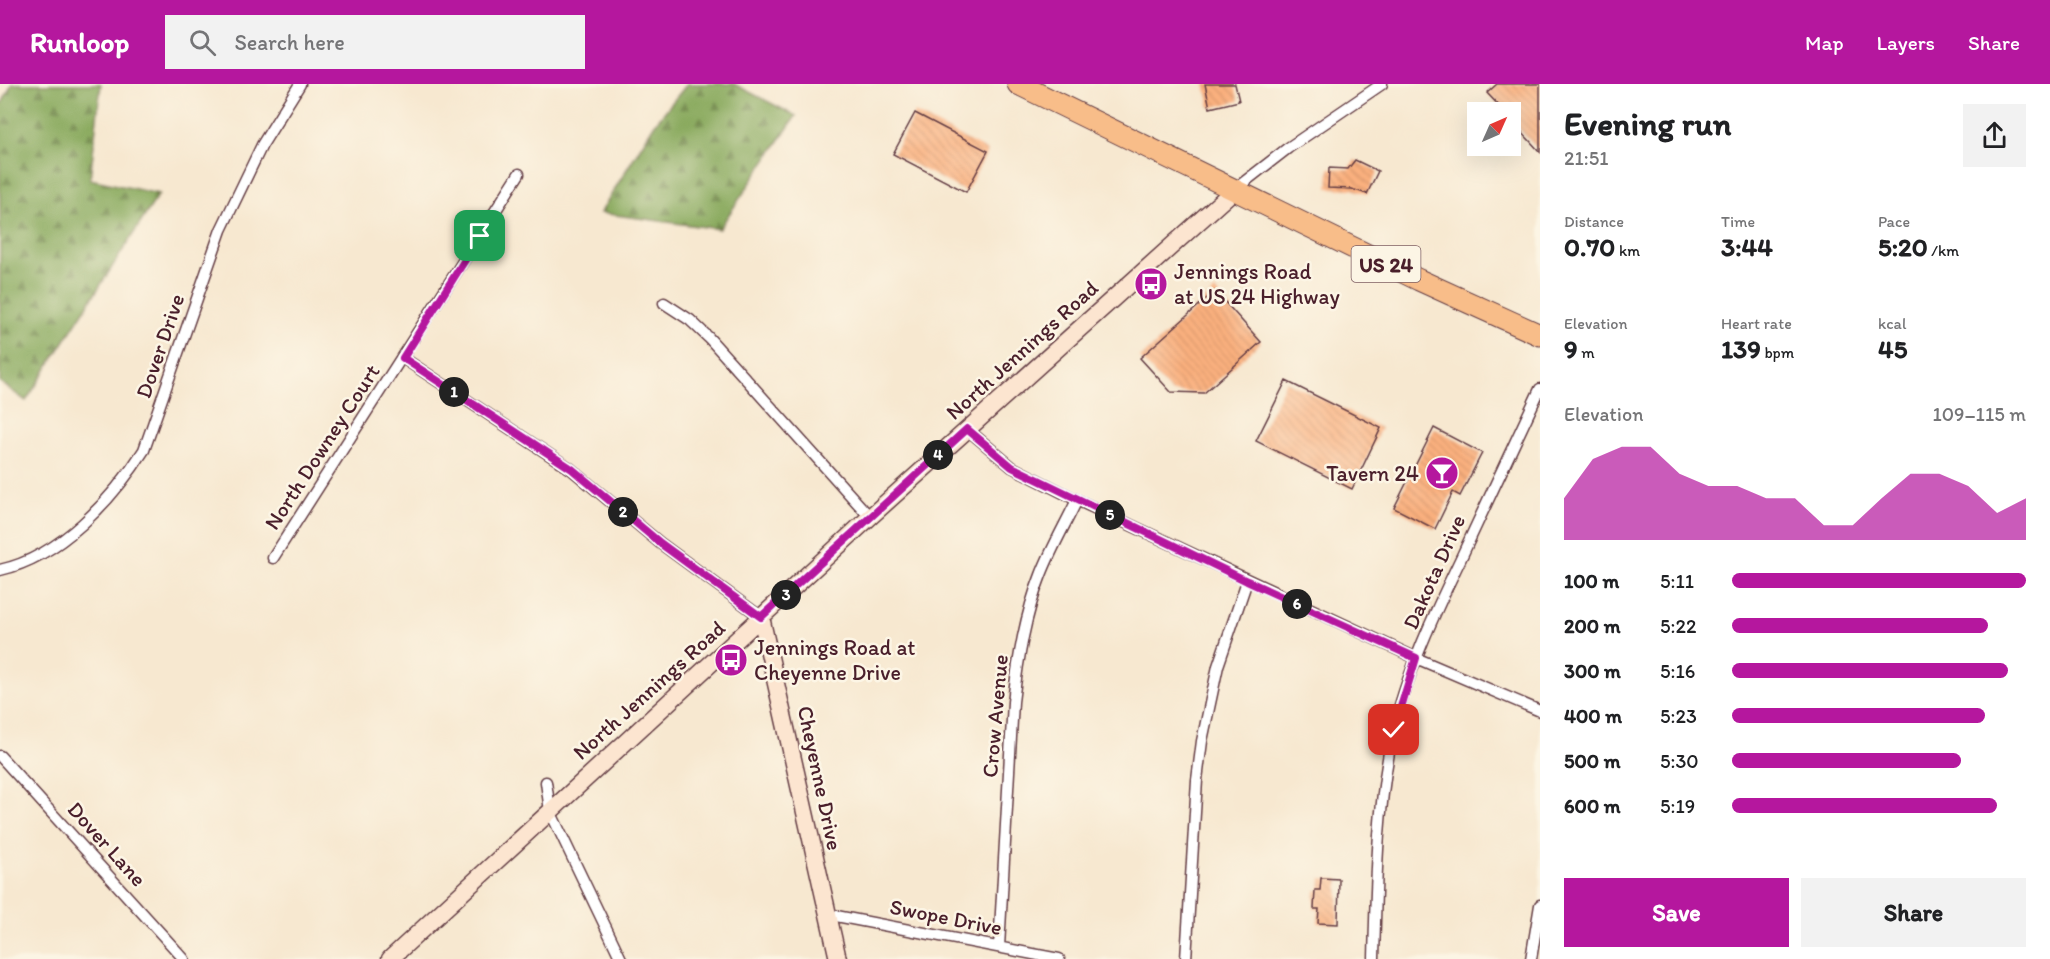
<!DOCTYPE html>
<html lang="en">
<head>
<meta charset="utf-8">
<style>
	:root { --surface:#fff; --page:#f2f2f2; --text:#202124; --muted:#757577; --accent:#b5179e }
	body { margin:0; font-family:Itim,sans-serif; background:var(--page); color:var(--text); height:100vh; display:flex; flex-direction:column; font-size:22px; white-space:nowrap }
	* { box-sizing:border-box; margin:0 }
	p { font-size:20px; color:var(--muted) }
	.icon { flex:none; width:33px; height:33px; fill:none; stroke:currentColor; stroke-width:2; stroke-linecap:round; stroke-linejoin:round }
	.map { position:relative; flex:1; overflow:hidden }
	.panel { display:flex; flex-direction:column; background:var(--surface); width:510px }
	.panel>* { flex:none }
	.needle { width:39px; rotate:45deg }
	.fabs { position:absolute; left:1467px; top:18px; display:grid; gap:12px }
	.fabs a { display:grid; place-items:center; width:54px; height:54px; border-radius:0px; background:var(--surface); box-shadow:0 6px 24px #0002; font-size:30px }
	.pin { position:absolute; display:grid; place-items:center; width:51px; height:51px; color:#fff; margin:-26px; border-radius:12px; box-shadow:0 3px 9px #0006 }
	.km { position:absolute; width:30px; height:30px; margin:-15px; border-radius:50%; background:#222; color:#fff; font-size:16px; line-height:30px; text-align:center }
	.round { display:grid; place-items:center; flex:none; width:63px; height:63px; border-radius:0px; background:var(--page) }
	.head { display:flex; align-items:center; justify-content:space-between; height:102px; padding:0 24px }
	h1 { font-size:33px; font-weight:700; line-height:45px }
	.metrics { display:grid; grid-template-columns:repeat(3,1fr); gap:9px; height:102px; padding:6px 24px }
	.metrics div { display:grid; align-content:center }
	.metrics b { font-size:26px; font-weight:700 }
	.metrics small { font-size:16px; font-weight:400 }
	.metrics p { font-size:16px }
	.chart { height:168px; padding:12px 24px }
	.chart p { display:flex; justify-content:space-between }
	.chart svg { width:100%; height:108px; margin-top:6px; fill:var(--accent); opacity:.7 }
	.action { display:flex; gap:12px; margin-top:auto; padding:12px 24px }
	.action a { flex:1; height:69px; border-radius:0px; background:var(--accent); color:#fff; font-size:24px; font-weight:700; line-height:69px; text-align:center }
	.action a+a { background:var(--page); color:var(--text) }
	ul { padding:0 24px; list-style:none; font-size:20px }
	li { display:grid; grid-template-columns:96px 72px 1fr; align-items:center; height:45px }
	li i { height:15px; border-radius:8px; background:var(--accent) }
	header { display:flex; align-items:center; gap:36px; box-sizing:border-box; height:84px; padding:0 30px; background:var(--accent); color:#fff }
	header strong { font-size:28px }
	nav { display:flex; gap:33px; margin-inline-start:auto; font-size:21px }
	.search { width:420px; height:54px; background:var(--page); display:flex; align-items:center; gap:15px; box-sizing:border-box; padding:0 21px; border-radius:0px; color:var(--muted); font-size:22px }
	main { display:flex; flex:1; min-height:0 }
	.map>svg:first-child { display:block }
	.forest { fill:url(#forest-firs); stroke:#6a6444; stroke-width:1.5 }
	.building { fill:url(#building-back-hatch) }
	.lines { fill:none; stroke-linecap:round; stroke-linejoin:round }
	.street-casing { stroke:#643d44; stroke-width:13 }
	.secondary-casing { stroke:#643d44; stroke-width:19 }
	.highway-casing { stroke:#643d44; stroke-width:23 }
	.street { stroke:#fff; stroke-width:10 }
	.secondary { stroke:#fce5d0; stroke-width:16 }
	.highway { stroke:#f8bd89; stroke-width:21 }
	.route-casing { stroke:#fff; stroke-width:12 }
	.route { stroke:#b5179e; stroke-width:8 }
	.labels { text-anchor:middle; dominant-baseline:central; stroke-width:5; stroke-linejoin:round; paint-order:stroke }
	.shield { fill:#fcf5e5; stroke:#7f5f63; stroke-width:1.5 }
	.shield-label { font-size:21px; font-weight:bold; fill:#4a1f2b }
	.poi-label { font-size:22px; fill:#4a1f2b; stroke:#fcf5e5; text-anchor:start }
	.street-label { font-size:22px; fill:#4a1f2b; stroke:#fcf5e5 }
</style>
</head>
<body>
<header>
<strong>Runloop</strong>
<div class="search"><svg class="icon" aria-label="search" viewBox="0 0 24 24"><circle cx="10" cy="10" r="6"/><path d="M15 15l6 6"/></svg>Search here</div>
<nav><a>Map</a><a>Layers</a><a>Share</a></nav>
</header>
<main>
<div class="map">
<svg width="1540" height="875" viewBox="0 0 1540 875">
	<defs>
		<pattern id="forest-firs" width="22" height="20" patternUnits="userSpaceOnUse" patternTransform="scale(1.5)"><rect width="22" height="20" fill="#8aaa5e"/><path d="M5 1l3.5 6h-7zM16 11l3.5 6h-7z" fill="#738a4e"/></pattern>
		<pattern id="building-back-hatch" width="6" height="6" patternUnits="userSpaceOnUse" patternTransform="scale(1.5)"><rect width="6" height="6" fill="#fab07e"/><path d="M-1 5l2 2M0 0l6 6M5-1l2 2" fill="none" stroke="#d8976d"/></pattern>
	</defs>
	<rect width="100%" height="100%" fill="#fcf5e5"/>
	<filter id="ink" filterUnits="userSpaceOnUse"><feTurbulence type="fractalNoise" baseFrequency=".0167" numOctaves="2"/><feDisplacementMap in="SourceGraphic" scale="12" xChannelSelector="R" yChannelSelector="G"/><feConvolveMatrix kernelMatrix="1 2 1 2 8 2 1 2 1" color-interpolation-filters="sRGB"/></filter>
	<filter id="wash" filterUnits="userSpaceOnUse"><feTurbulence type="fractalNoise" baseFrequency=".008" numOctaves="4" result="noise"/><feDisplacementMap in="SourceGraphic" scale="24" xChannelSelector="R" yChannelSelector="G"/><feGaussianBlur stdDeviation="1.35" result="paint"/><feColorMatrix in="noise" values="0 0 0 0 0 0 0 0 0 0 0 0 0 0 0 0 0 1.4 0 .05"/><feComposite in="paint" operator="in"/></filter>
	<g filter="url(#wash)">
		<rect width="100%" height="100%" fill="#f7e8d0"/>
		<path class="forest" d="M 12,0 L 101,0 L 90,95 L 159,110 L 26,317 L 0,298 L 0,23 Z
			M 687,0 L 734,0 L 796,32 L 719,145 L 600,129 L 654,41 Z"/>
		<g id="blocks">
			<path class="building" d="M 1205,0 L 1235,0 L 1239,17 L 1210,24 Z
				M 1497,0 L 1540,0 L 1540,68 L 1510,35 L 1510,28 L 1505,28 L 1487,9 Z
				M 915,29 L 988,67 L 966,108 L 893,70 Z
				M 1355,76 L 1378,87 L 1367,110 L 1352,105 L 1328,104 L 1329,84 L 1348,85 Z
				M 1215,207 L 1261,258 L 1204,309 L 1171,308 L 1140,274 Z
				M 1286,297 L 1381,344 L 1352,405 L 1256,357 Z
				M 1434,344 L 1482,369 L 1460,412 L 1453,408 L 1435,445 L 1394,424 Z
				M 1321,794 L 1339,795 L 1338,840 L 1318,839 L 1319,825 L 1314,825 L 1315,806 L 1320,806 Z"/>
		</g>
	</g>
	<g filter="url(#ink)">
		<use href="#blocks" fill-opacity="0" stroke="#643d44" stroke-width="1.5"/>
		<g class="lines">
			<g class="street-casing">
				<path id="street" d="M 1234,106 L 1288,64 L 1382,0
					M 664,219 L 690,236 L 709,254 L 870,433
					M 403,274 L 571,385 L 660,459 L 761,533
					M 967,345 L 1012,383 L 1077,416 L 1416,574 L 1540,627
					M 273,474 L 519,90
					M 0,486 C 60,473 113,415 144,366 L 221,146 L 262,61 L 300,0
					M 0,672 L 184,875
					M 546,698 L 550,727 L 621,875
					M 826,830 L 1059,875
					M 999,863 L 1013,618 C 1018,575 1025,531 1041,491 C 1051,465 1065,441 1077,416
					M 1186,875 L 1197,696 L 1202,657 L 1218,582 L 1247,497
					M 1374,875 C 1376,799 1377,723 1393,648 C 1406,590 1435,528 1461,474 C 1487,418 1514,361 1540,305
					M 1531,875 L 1540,821"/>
			</g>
			<g class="secondary-casing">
				<path id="secondary" d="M 761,533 L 838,875
					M 390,875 L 870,433 L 1234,106"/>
			</g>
			<g class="highway-casing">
				<path id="highway" d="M 1018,0 L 1419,196 L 1540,251"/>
			</g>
			<use href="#street" class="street"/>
			<use href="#secondary" class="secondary"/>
			<use href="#highway" class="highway"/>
		</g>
	</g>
	<g class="lines" filter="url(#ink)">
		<g class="route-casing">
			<path id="route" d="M 480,152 L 403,274 L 572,385 L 660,459 L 761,533 L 967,345 L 1012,383 L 1247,497 L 1416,574 L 1394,646"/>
		</g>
		<use href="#route" class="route"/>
	</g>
	<defs>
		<g id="bus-disc" transform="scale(1.725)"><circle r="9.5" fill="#b5179e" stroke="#fcf5e5"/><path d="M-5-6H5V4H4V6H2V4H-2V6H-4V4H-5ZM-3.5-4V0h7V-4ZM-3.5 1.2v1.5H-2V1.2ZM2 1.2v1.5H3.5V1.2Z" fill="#fff"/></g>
		<g id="bar-disc" transform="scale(1.725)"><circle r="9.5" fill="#b5179e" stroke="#fcf5e5"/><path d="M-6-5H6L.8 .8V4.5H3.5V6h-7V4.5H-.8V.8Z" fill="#fff"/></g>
	</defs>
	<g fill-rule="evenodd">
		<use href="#bus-disc" x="1151" y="200"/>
		<use href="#bar-disc" x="1442" y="389"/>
		<use href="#bus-disc" x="731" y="576"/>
	</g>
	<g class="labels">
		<rect class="shield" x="1351.5" y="162" width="69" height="36" rx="4.5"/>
		<g class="shield-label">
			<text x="1386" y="180">US 24</text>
		</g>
		<g class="poi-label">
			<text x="1174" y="187">Jennings Road<tspan x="1174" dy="25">at US 24 Highway</tspan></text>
			<text x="1419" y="389" text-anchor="end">Tavern 24</text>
			<text x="754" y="563">Jennings Road at<tspan x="754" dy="25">Cheyenne Drive</tspan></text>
		</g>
		<g class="street-label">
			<text transform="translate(160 262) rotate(-71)">Dover Drive</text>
			<text transform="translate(1022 266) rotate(-42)">North Jennings Road</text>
			<text transform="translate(322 363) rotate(-57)">North Downey Court</text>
			<text transform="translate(1434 488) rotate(-66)">Dakota Drive</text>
			<text transform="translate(649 606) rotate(-42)">North Jennings Road</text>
			<text transform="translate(995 632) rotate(-85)">Crow Avenue</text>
			<text transform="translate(820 694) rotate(78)">Cheyenne Drive</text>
			<text transform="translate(107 760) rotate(48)">Dover Lane</text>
			<text transform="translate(946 833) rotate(11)">Swope Drive</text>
		</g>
	</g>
</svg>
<div class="fabs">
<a><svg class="needle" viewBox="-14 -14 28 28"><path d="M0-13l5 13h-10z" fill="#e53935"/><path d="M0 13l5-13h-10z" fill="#757577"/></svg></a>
</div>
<div class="pin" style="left:480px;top:152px;background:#1e9e55"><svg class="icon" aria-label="arrive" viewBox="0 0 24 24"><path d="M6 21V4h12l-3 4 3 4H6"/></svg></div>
<div class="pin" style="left:1394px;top:646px;background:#d93025"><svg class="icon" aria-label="check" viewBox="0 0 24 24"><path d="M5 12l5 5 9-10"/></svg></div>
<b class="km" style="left:454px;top:308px">1</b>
<b class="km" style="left:623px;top:428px">2</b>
<b class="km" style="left:786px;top:511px">3</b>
<b class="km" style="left:938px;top:371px">4</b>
<b class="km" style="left:1110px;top:431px">5</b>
<b class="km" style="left:1297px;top:520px">6</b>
</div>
<section class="panel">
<div class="head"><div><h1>Evening run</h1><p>21:51</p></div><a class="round"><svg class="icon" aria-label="share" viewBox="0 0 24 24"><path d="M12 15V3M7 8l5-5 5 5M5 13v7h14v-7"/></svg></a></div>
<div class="metrics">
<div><p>Distance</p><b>0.70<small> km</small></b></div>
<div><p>Time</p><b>3:44</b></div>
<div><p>Pace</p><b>5:20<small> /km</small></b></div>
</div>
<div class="metrics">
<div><p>Elevation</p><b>9<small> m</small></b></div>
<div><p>Heart rate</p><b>139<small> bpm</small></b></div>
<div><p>kcal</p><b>45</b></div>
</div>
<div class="chart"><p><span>Elevation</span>109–115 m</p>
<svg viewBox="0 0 160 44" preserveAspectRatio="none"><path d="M0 44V27L10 11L20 6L30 6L40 17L50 22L60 22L70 27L80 27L90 38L100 38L110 27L120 17L130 17L140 22L150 33L160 27V44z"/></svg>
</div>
<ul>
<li><b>100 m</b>5:11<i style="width:100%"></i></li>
<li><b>200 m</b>5:22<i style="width:87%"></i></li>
<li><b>300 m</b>5:16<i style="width:94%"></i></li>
<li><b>400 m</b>5:23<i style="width:86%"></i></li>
<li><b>500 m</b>5:30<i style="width:78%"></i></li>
<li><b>600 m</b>5:19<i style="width:90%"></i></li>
</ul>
<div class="action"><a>Save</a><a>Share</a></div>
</section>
</main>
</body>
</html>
